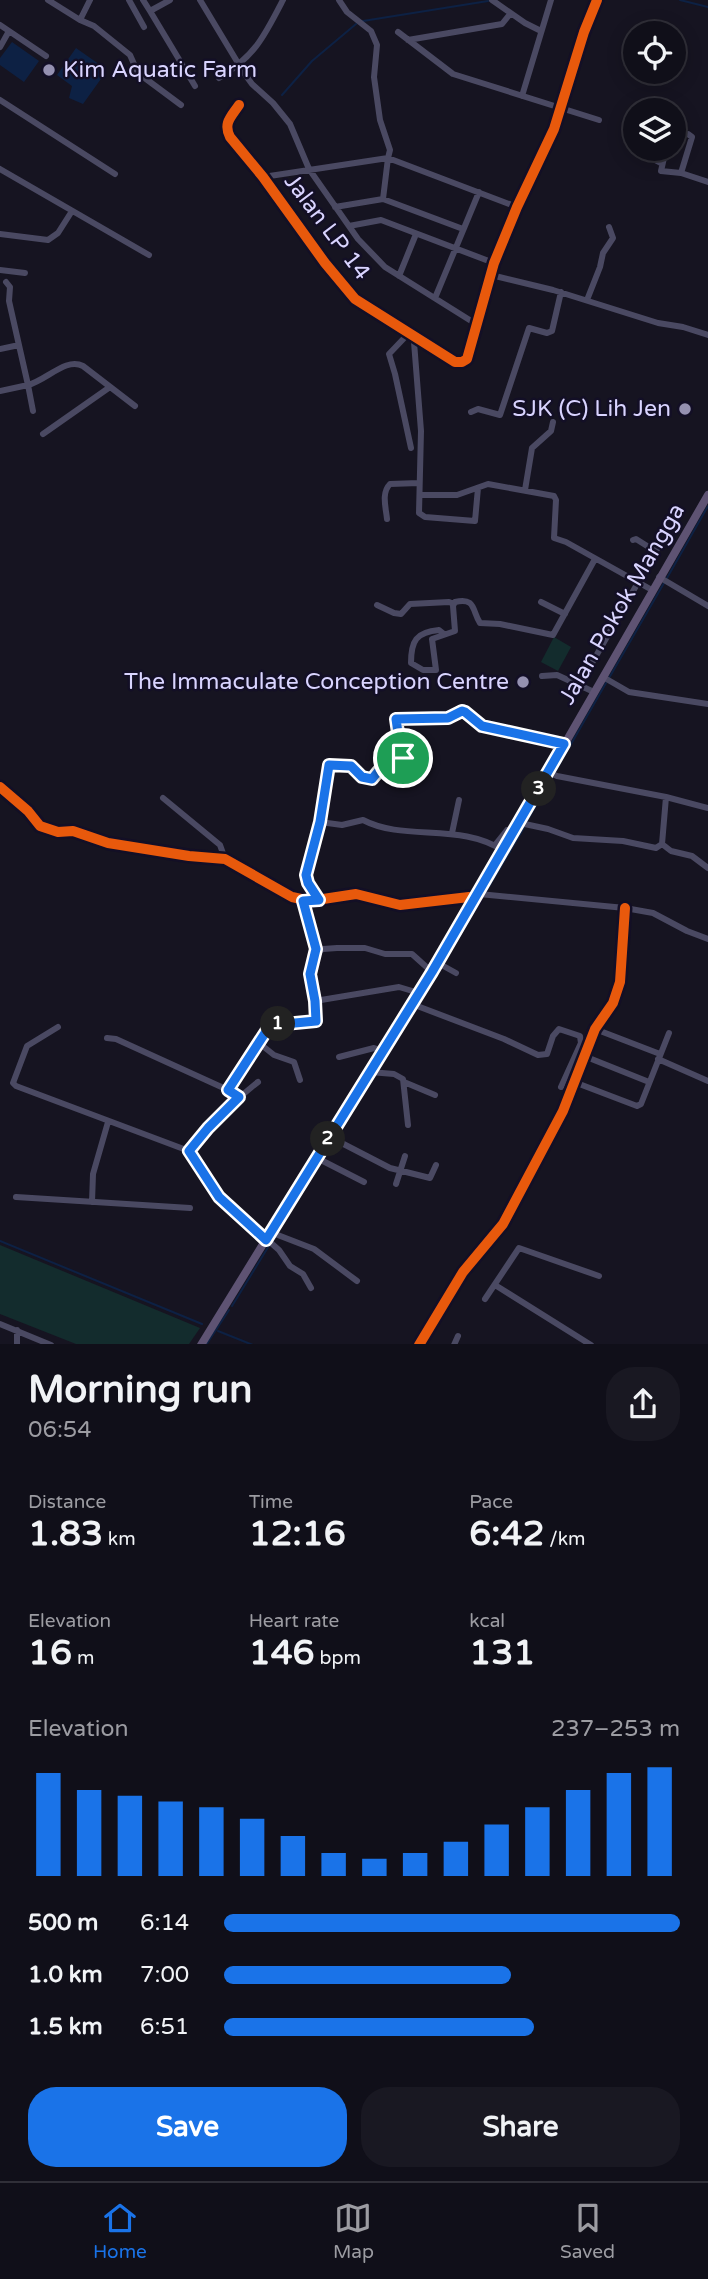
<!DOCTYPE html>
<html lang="en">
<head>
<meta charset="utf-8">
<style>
	:root { --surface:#100f19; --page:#191822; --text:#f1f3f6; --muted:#9c9ca2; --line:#302f38; --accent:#1a73e8 }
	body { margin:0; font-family:"Varela Round",sans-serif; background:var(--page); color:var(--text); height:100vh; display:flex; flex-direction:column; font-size:26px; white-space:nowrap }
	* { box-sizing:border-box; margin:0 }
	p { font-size:23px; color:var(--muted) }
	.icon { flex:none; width:38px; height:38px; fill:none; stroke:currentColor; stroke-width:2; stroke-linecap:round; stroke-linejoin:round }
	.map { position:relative; height:1344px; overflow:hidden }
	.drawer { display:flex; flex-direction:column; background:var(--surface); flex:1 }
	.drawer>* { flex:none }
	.controls { position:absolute; left:623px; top:21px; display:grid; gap:14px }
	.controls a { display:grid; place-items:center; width:63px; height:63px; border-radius:50%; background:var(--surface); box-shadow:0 4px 18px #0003,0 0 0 2px var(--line); font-size:35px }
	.pin { position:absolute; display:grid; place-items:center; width:60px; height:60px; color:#fff; margin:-30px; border:4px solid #fff; border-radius:50%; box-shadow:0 2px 7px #0007 }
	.km { position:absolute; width:35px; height:35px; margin:-18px; border-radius:50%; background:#222; color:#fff; font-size:19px; line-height:35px; text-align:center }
	.round { display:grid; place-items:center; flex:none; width:74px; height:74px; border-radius:28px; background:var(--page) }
	.summary { display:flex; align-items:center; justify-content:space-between; height:119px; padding:0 28px }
	h1 { font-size:38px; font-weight:800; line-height:52px }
	.stats { display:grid; grid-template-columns:repeat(3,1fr); gap:10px; height:119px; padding:7px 28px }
	.stats div { display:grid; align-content:center }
	.stats b { font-size:35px; font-weight:800 }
	.stats small { font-size:19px; font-weight:400 }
	.stats p { font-size:19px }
	.chart { height:196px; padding:14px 28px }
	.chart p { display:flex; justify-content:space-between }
	.chart svg { width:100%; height:126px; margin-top:7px; stroke:var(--accent); stroke-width:6 }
	.cta { display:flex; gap:14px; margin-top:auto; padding:14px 28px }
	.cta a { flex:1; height:80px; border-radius:28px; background:var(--accent); color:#fff; font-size:28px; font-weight:800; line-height:80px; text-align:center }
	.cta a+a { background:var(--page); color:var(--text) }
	ul { padding:0 28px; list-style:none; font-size:23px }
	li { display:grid; grid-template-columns:112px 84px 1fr; align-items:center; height:52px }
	li i { height:18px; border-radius:9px; background:var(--accent) }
	.dock { display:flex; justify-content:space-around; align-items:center; height:98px; border-top:2px solid var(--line); background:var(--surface); font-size:19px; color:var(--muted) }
	.dock a { display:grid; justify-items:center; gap:4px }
	.dock .active { color:var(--accent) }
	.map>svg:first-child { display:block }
	.green { fill:#132c2d }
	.water { fill:#0d2144 }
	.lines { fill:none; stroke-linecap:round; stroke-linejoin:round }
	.stream { stroke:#0d2144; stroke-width:2 }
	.minor { stroke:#4a4962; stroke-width:6 }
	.major { stroke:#5e5373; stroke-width:8 }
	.cycleway-casing { stroke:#130f26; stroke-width:15 }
	.cycleway { stroke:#e8590c; stroke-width:10 }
	.route-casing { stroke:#fff; stroke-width:14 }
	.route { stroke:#1a73e8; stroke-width:9 }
	.poi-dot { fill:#9591b1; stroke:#130f26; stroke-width:2.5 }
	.labels { text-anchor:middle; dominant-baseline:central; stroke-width:5; stroke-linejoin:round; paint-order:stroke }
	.poi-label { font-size:23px; fill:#d9d4ff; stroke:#130f26; text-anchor:end }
	.street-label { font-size:23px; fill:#d9d4ff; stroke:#130f26 }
</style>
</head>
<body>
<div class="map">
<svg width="708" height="1345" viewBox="0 0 708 1345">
	<rect width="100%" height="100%" fill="#161421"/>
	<path class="green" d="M 554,637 L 571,647 L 558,671 L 541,662 Z
		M 0,1245 L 200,1328 L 189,1344 L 76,1344 L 0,1314 Z"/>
	<path class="water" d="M 12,42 L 39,61 L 24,82 L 0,65 L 0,58 Z
		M 76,48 L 103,67 L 103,76 L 83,104 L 69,98 L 72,86 L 57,75 Z"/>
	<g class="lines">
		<path class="stream" d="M 680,0 L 708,7
			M 363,21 L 488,1
			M 282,95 L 312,61 L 356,24
			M 667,578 L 708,506
			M 609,678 L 664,583
			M 555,772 L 606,683
			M 527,821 L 552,777
			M 444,962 L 525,826
			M 418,1004 L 441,967
			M 378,1070 L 415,1009
			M 322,1159 L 375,1075
			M 273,1239 L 319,1164
			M 0,1241 L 202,1324
			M 232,1306 L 270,1244
			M 218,1331 L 253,1345
			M 206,1345 L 229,1310"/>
		<path class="minor" d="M 48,0 L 80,20
			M 90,0 L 80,20 L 94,26 L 130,55 L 138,73 L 181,105
			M 129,0 L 144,27
			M 143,0 L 150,11 L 170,0
			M 200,0 L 244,73 L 252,84 L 273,103 L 290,124 L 309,169 L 358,239 L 385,267 L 476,324
			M 339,0 L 347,12 L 371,31 L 377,45 L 374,77 L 380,120 L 390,150 L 388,158 L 383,199
			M 492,0 L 525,23 L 541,31
			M 150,11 L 195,86
			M 0,25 L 46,56
			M 398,32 L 453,74 L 599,120
			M 408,40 L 502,24 L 510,14
			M 0,47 L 9,31
			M 219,78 C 255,56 264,37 283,0
			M 522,96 L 551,0
			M 0,100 L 115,174
			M 239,105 C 231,117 223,123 230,137 L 263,177 L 325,263 L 355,299 L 455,362 L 462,362 L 467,359 L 494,263 L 517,207 L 554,129 L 584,32 L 597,0
			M 666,149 L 661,171 L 681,173 L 692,137 L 688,134 L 674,133
			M 644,154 L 661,163
			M 0,169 L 149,255
			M 681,173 L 708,182
			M 263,177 L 388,158 L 517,207
			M 335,207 L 383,199 L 463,229
			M 349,226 L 381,220 L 494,263
			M 0,234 L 48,240 L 58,233 L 72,211
			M 0,270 L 25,273
			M 491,275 L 553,290 L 658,323 L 683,327 L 708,335
			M 399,276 L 416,234
			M 435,298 L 479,192
			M 587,300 L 600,267 L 603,253 L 613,238 L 609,227
			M 409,333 L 389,354 L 395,374 L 411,448
			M 415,337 L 414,342 L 421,431 L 419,513 L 425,517 L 475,521 L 478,488
			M 0,349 L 19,345
			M 0,391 L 28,385 L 9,301 L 10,287 L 6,282
			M 33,411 L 28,385 C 47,380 66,357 83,366 L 135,406
			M 471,412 L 478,409 L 500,415 L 529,328 L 547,333 L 552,331 L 561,292
			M 43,434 L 110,387
			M 525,490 L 532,448 L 551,431 L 553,422
			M 420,495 L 457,495 L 488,484 L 554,496 L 556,500 L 554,538 L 566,542 L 652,590
			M 387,519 C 386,508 381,493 390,484 L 419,483
			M 633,540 L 636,539 L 655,551
			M 659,577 L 708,606
			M 541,602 L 565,614
			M 377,605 L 394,613 L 401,614 L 410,604 L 449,602 L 454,604
			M 444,634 L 439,630 C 416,632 411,641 411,663 L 423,670 L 436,670 L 432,639 L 455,631 L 453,606 L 455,602 C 476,597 472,611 480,623 L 500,624 L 553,635 L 595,559
			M 542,676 L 557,675 L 594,692
			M 603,677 L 629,692 L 708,704
			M 580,684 L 660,544
			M 548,772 L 557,776 L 666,797 L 708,808
			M 0,787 L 28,811 L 40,826 L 58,832 L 73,831 L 108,843 L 189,856 L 225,859 L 292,897 L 310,901 L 356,894 L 400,905 L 469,897 L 475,900
			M 666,797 L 662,844 L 671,851 L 692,856 L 708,868
			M 163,798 L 220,845 L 225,859
			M 320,822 L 342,825 L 363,820 C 405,842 461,822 504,851
			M 520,823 L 548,829 L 573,838 L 623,841 L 656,848 L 662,844
			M 452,833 L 459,800
			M 495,845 L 507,830 L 516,829
			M 479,894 L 625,908 L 653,913 L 687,931 L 708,939
			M 319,900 L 308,883 L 306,875 L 320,822 L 329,765 L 351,766 L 362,777 L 368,779 L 376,776 L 385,762 L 402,760 L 396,719 L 448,718 L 458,712 L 465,712 L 482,726 L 564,744
			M 303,901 L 315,949 L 310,974 L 315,1001 L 399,987 L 419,993
			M 316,953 L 323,949 L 337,948 L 365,948 L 385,954 L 412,954 L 432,972
			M 438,963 L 456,973
			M 412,1004 L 504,1039 L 538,1055 L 547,1054 L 553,1036 L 559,1029 L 580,1036 L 581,1043 L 561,1087
			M 58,1027 L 27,1046 L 13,1083 L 16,1086 L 189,1151
			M 595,1029 L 660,1054
			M 107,1038 L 116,1039 L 228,1090 L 239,1097
			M 259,1043 L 274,1055 L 294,1062 L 300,1080
			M 584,1056 L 649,1082
			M 339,1057 L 374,1048 L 383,1051
			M 658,1059 L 708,1081
			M 370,1072 L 394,1074 L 403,1079 L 408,1125
			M 404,1082 L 435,1095
			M 574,1082 L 637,1106 L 641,1104 L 669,1033
			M 228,1090 L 271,1026 L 316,1021 L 315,1001
			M 330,1137 L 390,1168 L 430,1178 L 436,1165
			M 189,1151 L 219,1197 L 279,1250 L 290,1266 L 303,1274 L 311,1288
			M 189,1151 C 210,1125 232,1102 258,1082
			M 317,1158 L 364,1182
			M 396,1184 L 405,1156
			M 16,1197 L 190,1208
			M 92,1202 L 93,1174 L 108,1122
			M 270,1232 L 314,1249 L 357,1281
			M 495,1285 L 591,1345
			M 485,1299 L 519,1248 L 599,1276
			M 0,1324 L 51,1345
			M 17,1330 L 17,1345
			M 419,1345 L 463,1272 L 503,1224 L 563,1111 L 595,1029 L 613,1003 L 620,982 L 625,908
			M 454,1345 L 458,1336"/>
		<path class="major" d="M 201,1345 L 475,900 L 708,495"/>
		<g class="cycleway-casing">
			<path id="cycleway" d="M 239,105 C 231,117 223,123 230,137 L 263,177 L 325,263 L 355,299 L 455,362 L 462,362 L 467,359 L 494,263 L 517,207 L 554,129 L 584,32 L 597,0
				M 0,787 L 28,811 L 40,826 L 58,832 L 73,831 L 108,843 L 189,856 L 225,859 L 292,897 L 310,901 L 356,894 L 400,905 L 469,897 L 475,900
				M 419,1345 L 463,1272 L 503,1224 L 563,1111 L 595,1029 L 613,1003 L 620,982 L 625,908"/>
		</g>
		<use href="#cycleway" class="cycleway"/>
	</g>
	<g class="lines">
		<g class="route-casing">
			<path id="route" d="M 462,711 L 465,712 L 482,726 L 564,744 L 432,972 L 266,1240 L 219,1197 L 189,1151 L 208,1128 L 239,1097 L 228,1090 L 267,1030 L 274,1025 L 316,1021 L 315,1001 L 310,974 L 316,949 L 303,901 L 319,900 L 308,883 L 306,875 L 320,822 L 329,765 L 351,766 L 362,777 L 372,779 L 386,762 L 402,760 L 396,719 L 448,718 Z"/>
		</g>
		<use href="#route" class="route"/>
	</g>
	<g class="poi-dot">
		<circle cx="49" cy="70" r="7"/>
		<circle cx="685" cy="409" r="7"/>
		<circle cx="523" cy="682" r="7"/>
	</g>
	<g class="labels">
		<g class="poi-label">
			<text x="63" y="70" text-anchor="start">Kim Aquatic Farm</text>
			<text x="671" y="409">SJK (C) Lih Jen</text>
			<text x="509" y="682">The Immaculate Conception Centre</text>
		</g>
		<g class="street-label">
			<text transform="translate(327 227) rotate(53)">Jalan LP 14</text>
			<text transform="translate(622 604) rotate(-60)">Jalan Pokok Mangga</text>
		</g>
	</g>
</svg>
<div class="controls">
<a><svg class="icon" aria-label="locate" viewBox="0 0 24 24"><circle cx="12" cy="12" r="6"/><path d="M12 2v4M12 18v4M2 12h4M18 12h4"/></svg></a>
<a><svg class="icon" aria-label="layers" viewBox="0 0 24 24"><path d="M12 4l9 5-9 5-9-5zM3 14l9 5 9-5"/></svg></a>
</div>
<div class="pin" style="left:403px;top:758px;background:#1e9e55"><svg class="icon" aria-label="arrive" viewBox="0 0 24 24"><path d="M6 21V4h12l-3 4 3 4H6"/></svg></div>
<b class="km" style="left:278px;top:1024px">1</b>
<b class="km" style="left:328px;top:1139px">2</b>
<b class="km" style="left:539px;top:789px">3</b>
</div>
<section class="drawer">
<div class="summary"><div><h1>Morning run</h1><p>06:54</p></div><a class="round"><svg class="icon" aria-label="share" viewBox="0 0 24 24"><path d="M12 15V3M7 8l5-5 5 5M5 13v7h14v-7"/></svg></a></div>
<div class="stats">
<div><p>Distance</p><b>1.83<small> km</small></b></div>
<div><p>Time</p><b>12:16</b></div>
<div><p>Pace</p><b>6:42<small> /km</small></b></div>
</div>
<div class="stats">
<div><p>Elevation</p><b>16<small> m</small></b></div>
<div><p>Heart rate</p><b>146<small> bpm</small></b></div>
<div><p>kcal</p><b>131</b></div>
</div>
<div class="chart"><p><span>Elevation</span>237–253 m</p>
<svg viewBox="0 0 160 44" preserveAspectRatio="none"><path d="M5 44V8M15 44V14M25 44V16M35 44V18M45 44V20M55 44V24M65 44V30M75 44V36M85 44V38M95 44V36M105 44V32M115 44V26M125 44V20M135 44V14M145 44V8M155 44V6"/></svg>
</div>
<ul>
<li><b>500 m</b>6:14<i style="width:100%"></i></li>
<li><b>1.0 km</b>7:00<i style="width:63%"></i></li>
<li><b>1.5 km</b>6:51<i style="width:68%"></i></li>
</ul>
<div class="cta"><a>Save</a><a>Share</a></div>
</section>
<nav class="dock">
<a class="active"><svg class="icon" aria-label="home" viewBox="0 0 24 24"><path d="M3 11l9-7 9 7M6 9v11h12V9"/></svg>Home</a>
<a><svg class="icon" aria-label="map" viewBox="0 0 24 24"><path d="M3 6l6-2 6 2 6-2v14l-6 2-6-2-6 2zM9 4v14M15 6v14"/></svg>Map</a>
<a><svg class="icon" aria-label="saved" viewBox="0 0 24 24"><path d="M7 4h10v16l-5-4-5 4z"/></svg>Saved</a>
</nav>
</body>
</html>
